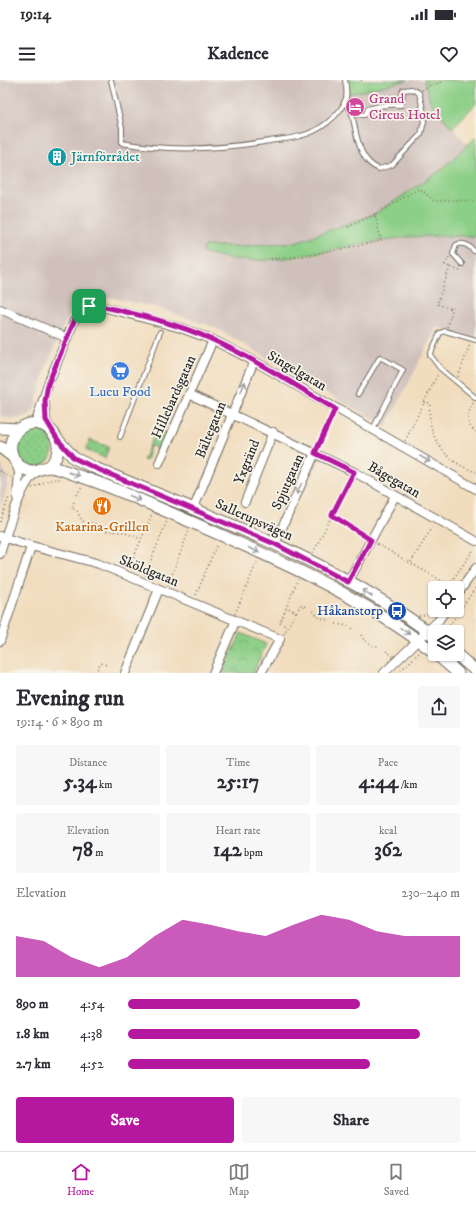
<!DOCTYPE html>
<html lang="en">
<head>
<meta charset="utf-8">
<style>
	:root { --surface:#fff; --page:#f7f7f7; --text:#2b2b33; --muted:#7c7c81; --line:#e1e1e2; --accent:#b5179e }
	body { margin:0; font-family:"IM FELL DW Pica",serif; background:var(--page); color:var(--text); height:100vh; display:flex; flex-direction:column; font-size:15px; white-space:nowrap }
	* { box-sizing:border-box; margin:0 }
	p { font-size:13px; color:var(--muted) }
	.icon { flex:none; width:22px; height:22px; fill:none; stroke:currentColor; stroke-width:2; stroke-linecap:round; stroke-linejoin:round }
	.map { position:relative; height:593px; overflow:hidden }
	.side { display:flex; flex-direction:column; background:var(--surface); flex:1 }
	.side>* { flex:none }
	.buttons { position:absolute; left:428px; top:501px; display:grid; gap:8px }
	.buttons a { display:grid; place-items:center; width:36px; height:36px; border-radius:4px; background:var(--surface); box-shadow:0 1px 3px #0004; font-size:20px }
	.pin { position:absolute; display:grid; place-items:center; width:34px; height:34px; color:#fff; margin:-17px; border-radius:8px; box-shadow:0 2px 6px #0006 }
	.round { display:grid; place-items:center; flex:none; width:42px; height:42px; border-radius:4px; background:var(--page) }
	.headline { display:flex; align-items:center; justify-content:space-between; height:68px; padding:0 16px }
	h1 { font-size:22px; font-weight:700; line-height:30px }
	.stats { display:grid; grid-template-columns:repeat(3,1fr); gap:6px; height:68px; padding:4px 16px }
	.stats div { display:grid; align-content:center; border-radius:4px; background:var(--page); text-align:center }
	.stats b { font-size:20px; font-weight:700 }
	.stats small { font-size:11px; font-weight:400 }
	.stats p { font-size:11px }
	.chart { height:112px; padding:8px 16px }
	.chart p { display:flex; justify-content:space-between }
	.chart svg { width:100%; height:72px; margin-top:4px; fill:var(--accent); opacity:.7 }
	.button { display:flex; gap:8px; margin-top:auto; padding:8px 16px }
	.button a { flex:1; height:46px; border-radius:4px; background:var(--accent); color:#fff; font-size:16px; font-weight:700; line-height:46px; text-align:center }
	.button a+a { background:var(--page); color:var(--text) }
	ul { padding:0 16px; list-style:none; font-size:13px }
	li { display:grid; grid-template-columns:64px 48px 1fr; align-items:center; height:30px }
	li i { height:10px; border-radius:5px; background:var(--accent) }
	.status { display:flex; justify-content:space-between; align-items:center; height:28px; padding:0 20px; background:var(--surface); direction:ltr }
	.status svg { height:11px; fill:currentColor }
	header { display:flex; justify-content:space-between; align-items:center; height:52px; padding:0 16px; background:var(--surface); font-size:18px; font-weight:700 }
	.dock { display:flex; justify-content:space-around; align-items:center; height:56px; border-top:1px solid var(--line); background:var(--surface); font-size:11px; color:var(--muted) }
	.dock a { display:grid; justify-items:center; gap:2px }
	.dock .current { color:var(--accent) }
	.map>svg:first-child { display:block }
	.industrial { fill:#cfc0bb }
	.grass { fill:url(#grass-dots); stroke:#5c7d59 }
	.park { fill:url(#park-crowns); stroke:#5c7d59 }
	.garden { fill:#8ccf87; stroke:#5c7d59 }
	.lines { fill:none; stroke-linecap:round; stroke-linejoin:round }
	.lane-casing { stroke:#70695e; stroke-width:6 }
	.street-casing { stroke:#70695e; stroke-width:10 }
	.secondary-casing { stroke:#70695e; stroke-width:13 }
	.path { stroke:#70695e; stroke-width:1.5; stroke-dasharray:1 3; stroke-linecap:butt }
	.lane { stroke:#fff; stroke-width:4 }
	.street { stroke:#fff; stroke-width:8 }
	.secondary { stroke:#fff; stroke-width:11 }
	.oneway { stroke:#a0a0a0 }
	.route-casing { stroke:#fff; stroke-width:8 }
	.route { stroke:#b5179e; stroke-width:5 }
	.labels { text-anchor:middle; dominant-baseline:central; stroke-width:3.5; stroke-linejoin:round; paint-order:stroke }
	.hotel-label { font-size:14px; fill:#b23c85; stroke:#f7f3e8; text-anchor:start }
	.culture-label { font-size:14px; fill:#0d838f; stroke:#f7f3e8; text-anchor:start }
	.street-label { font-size:14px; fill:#2b2b2b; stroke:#f7f3e8 }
	.shop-label { font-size:14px; fill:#366cbe; stroke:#f7f3e8 }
	.food-label { font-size:14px; fill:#c56008; stroke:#f7f3e8 }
	.transit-label { font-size:14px; fill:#164399; stroke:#f7f3e8; text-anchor:end }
</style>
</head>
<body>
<div class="status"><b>19:14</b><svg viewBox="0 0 49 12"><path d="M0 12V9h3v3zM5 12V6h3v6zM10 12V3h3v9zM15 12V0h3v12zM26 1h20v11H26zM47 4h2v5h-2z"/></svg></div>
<header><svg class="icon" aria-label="menu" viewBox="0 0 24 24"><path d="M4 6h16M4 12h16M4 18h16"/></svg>Kadence<svg class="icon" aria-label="heart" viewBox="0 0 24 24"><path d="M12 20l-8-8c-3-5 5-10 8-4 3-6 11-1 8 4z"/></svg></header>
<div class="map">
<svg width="476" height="593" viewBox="0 0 476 593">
	<defs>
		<pattern id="grass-dots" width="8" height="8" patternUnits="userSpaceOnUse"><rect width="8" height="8" fill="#8ccf87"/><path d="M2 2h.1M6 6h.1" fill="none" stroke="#73a86f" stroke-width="1.8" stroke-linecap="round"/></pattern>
		<pattern id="park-crowns" width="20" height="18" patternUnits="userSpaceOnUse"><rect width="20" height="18" fill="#8ccf87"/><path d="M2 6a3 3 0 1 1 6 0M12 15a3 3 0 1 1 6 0" fill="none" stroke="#73a86f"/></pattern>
	</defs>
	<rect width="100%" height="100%" fill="#f7f3e8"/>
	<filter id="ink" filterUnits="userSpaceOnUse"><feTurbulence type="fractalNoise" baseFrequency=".025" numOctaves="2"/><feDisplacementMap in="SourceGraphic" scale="8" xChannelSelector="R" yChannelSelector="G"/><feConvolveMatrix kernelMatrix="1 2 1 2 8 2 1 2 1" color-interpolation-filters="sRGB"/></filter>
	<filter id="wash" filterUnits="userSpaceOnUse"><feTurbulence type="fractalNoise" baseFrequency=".012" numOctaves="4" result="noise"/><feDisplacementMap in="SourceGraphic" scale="16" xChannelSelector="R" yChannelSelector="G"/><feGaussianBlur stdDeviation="0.9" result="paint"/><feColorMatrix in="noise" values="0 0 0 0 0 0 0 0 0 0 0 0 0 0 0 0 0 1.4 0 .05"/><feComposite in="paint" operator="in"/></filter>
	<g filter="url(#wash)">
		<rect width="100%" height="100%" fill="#f1ddbe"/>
		<path class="industrial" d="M 0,0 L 346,0 L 349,14 L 408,0 L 424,0 L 431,23 L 468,65 L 440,91 L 375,134 L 296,162 L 244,166 L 205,166 L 240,180 L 300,178 L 386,160 L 433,156 L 476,156 L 476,260 L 437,247 L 386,347 L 214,247 L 158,228 L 114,218 L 79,216 L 63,247 L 46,288 L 34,330 L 29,335 L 22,338 L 13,339 L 0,336 Z
			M 0,383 L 7,395 L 8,404 L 0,429 Z"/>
		<path class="grass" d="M 157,349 L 169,354 L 161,371 L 156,371 L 154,366 L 150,366 L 146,381 L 143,380 Z
			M15 368a19 19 0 1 1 38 0a19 19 0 1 1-38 0Z
			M 90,360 L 109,367 L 105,378 L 86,370 Z"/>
		<path class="park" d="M 241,553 L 266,564 L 253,593 L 223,593 Z"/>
		<path class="garden" d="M 346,0 L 408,0 L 349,14 Z
			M 424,0 L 476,0 L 476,24 L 452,48 L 431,23 Z
			M 476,57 L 476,156 C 446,156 415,155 385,160 C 337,167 289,183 240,180 C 228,179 214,175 202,172 L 205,166 L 244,166 L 296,162 L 375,134 L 440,91 Z"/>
	</g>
	<g filter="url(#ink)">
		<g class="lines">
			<g class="lane-casing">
				<path id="lane" d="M 111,0 L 122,48 L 122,63 C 171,72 221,69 270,61 C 280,59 291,59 300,56 C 318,52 341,36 346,18 C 347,13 346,5 345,0
					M 344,22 L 351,30 L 352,34 C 357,54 358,81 379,89 L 392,85 L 421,54 L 425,37 L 419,13 L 412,9 L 403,10 L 401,25 C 388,24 380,25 368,29 L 365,35 L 352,34
					M 462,184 L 453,174 L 456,165 C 464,162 468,165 474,171
					M 476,260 L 445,251 L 440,253 L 430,275 L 440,288 L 476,318
					M 358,314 L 380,277 L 403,290 L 373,349
					M 120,357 L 160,252"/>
			</g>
			<g class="street-casing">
				<path id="street" d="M 0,229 L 67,258
					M 189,314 L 354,392 L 476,461
					M 45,323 L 46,341 L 51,350
					M 32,344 L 37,339 L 48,304 L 77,234 L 89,226 L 96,225 L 181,248 L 213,260 L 254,281 L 476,409
					M 15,382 L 19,392 L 17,417
					M 159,383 L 213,260
					M 245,422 L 273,352
					M 193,430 L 254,281
					M 0,456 C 32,468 66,474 99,484 L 280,559 L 261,593
					M 275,464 L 315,373
					M 0,474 C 6,455 22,397 39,391
					M 348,502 L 395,416
					M 457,515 L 476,488
					M 0,561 L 31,467
					M 125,593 L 159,509
					M 213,593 L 236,540
					M 384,593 L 438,541 L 446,530"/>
			</g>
			<g class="secondary-casing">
				<path id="secondary" d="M 0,348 L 20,349
					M 58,360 L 74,378 L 95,388 C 211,437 334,480 435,557
					M 0,367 L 13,377
					M 49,387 C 76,360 37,327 16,353 C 7,363 10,379 21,387 C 35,396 39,387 50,387 C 58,388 68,392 76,395 C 102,403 127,414 152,425 C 250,468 350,507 435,573
					M 436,574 L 458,593
					M 456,574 L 476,591"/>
			</g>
			<path class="path" d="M 361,0 L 362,0
				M 422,10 L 430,5 L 440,3 L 441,0
				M 348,147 L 375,134
				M 449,177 L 445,185 L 460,191
				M 271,179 L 300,177 L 381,161 L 375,134 L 418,109 L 422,110 L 434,121 L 455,120 L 476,121
				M 450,187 L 437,224 L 452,229
				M 447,247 L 454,224
				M 458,297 L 470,264
				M 424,322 L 430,323 C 426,357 445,382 476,392
				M 473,323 C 467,334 465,344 476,352
				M 405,361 L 438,294
				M 317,367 L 333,334
				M 0,391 L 11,397
				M 350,399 L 332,435 L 365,456
				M 32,408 L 49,400 L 60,399
				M 77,415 L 82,406
				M 74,422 L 72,428 L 77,431 L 82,441 C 89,443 96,443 103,446 L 103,449 L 106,451 L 123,452 L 141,459
				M 237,439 L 242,429
				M 0,442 L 9,417
				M 377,464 L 449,505 L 454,505
				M 313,473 L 332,435
				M 411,482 L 433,446
				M 129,488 L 152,434
				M 145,495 L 167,441
				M 168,505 L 189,450
				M 447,508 L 474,469
				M 196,515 L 217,464
				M 313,531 L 319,537 L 330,541
				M 296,532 L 301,525 L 307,527
				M 235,534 L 257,482
				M 419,536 L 429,534 L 435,525
				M 336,544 L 348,546 L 354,550
				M 288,547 L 280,543 L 298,499
				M 445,552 L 476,507
				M 284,554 L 296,532 L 286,527
				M 361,555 L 364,560 L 373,566 L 379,566
				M 386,571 L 393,576
				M 96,593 L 100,583 L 107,585
				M 398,593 L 420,572"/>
			<use href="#lane" class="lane"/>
			<use href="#street" class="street"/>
			<use href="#secondary" class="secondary"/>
		</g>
		<defs><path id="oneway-shaft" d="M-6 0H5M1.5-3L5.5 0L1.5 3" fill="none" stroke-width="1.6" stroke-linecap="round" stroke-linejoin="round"/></defs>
		<g class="oneway">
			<use href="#oneway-shaft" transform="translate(243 307) rotate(-67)"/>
			<use href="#oneway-shaft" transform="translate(425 379) rotate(30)"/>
			<use href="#oneway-shaft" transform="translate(74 394) rotate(18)"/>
			<use href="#oneway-shaft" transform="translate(299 409) rotate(114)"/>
			<use href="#oneway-shaft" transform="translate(135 418) rotate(24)"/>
			<use href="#oneway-shaft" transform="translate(254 470) rotate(23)"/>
			<use href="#oneway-shaft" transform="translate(367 513) rotate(-149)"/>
			<use href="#oneway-shaft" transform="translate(405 551) rotate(35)"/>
		</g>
	</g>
	<g class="lines" filter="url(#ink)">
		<g class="route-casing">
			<path id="route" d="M 96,225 C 136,234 176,243 213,260 C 255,279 295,305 335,329 L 315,373 L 354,392 L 332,435 L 371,460 L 348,502 L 275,464 L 95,388 L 74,378 L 58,360 L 46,340 L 45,321 L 48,304 L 77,234 L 89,226 Z"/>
		</g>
		<use href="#route" class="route"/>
	</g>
	<defs>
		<g id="hotel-disc" transform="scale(1)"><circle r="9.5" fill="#d1479c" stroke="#f7f3e8"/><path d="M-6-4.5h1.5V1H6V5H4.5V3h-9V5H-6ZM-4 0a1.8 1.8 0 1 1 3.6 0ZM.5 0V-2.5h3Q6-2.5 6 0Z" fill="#fff"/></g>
		<g id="building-disc" transform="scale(1)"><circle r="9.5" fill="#0f9aa8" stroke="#f7f3e8"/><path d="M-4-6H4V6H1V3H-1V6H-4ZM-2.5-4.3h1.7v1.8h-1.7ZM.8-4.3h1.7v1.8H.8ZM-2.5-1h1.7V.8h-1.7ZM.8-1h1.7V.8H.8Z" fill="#fff"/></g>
		<g id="supermarket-disc" transform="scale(1)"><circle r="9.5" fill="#3f7fe0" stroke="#f7f3e8"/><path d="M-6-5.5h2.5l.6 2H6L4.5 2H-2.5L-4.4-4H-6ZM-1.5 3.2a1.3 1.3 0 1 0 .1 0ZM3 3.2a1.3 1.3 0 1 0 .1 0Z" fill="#fff"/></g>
		<g id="restaurant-disc" transform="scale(1)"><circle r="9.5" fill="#e8710a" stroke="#f7f3e8"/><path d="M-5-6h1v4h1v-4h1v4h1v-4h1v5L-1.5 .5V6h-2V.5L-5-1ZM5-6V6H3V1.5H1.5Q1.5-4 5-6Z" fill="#fff"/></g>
		<g id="bus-disc" transform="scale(1)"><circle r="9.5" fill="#1a4fb4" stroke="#f7f3e8"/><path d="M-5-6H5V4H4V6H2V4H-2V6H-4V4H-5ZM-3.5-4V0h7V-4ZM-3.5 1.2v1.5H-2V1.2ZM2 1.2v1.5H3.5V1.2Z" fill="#fff"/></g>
	</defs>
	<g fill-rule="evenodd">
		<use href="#hotel-disc" x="355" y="27"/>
		<use href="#building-disc" x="57" y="77"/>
		<use href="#supermarket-disc" x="120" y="291"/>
		<use href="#restaurant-disc" x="102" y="426"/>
		<use href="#bus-disc" x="397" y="531"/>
	</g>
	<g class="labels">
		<g class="hotel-label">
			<text x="369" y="19">Grand<tspan x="369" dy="16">Circus Hotel</tspan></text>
		</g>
		<g class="culture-label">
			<text x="71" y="77">Järnförrådet</text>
		</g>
		<g class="street-label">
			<text transform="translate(297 291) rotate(30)">Singelgatan</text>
			<text transform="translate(174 317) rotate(-66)">Hillebardsgatan</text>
			<text transform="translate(211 350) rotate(-68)">Bältegatan</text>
			<text transform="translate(247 382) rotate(-68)">Yxgränd</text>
			<text transform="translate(394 400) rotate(30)">Bågegatan</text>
			<text transform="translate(288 402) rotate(-66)">Spjutgatan</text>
			<text transform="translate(254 440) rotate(24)">Sallerupsvägen</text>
			<text transform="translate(149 491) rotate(22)">Sköldgatan</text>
		</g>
		<g class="shop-label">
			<text x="120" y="312">Lucu Food</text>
		</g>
		<g class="food-label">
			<text x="102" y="447">Katarina-Grillen</text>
		</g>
		<g class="transit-label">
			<text x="383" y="531">Håkanstorp</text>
		</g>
	</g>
</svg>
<div class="buttons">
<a><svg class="icon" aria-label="locate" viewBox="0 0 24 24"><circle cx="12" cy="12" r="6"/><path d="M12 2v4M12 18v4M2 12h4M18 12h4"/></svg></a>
<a><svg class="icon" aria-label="layers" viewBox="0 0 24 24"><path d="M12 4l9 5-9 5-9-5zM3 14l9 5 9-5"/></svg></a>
</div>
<div class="pin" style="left:89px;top:226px;background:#1e9e55"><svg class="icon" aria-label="arrive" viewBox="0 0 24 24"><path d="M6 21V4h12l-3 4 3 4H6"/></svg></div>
</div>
<section class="side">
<div class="headline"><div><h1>Evening run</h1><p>19:14 · 6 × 890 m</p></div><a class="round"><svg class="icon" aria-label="share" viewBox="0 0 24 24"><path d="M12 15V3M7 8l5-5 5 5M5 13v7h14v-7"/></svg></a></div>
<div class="stats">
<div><p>Distance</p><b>5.34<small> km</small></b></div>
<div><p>Time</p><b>25:17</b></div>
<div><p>Pace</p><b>4:44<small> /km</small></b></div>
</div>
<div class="stats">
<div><p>Elevation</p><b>78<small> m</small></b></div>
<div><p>Heart rate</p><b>142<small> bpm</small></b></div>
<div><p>kcal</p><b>362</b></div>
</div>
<div class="chart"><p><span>Elevation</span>230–240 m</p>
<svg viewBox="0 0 160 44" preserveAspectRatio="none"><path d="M0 44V19L10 22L20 32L30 38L40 32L50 19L60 9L70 12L80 16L90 19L100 12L110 6L120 9L130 16L140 19L150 19L160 19V44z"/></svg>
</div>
<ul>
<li><b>890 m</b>4:54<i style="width:70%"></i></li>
<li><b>1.8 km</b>4:38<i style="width:88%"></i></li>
<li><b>2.7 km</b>4:52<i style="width:73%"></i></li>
</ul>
<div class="button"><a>Save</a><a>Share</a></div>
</section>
<nav class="dock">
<a class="current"><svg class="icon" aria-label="home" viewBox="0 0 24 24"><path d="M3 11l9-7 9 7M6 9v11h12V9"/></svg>Home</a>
<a><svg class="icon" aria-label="map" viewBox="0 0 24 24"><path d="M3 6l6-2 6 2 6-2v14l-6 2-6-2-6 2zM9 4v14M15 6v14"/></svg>Map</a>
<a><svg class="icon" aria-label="saved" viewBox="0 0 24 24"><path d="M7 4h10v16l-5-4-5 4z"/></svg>Saved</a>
</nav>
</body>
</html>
